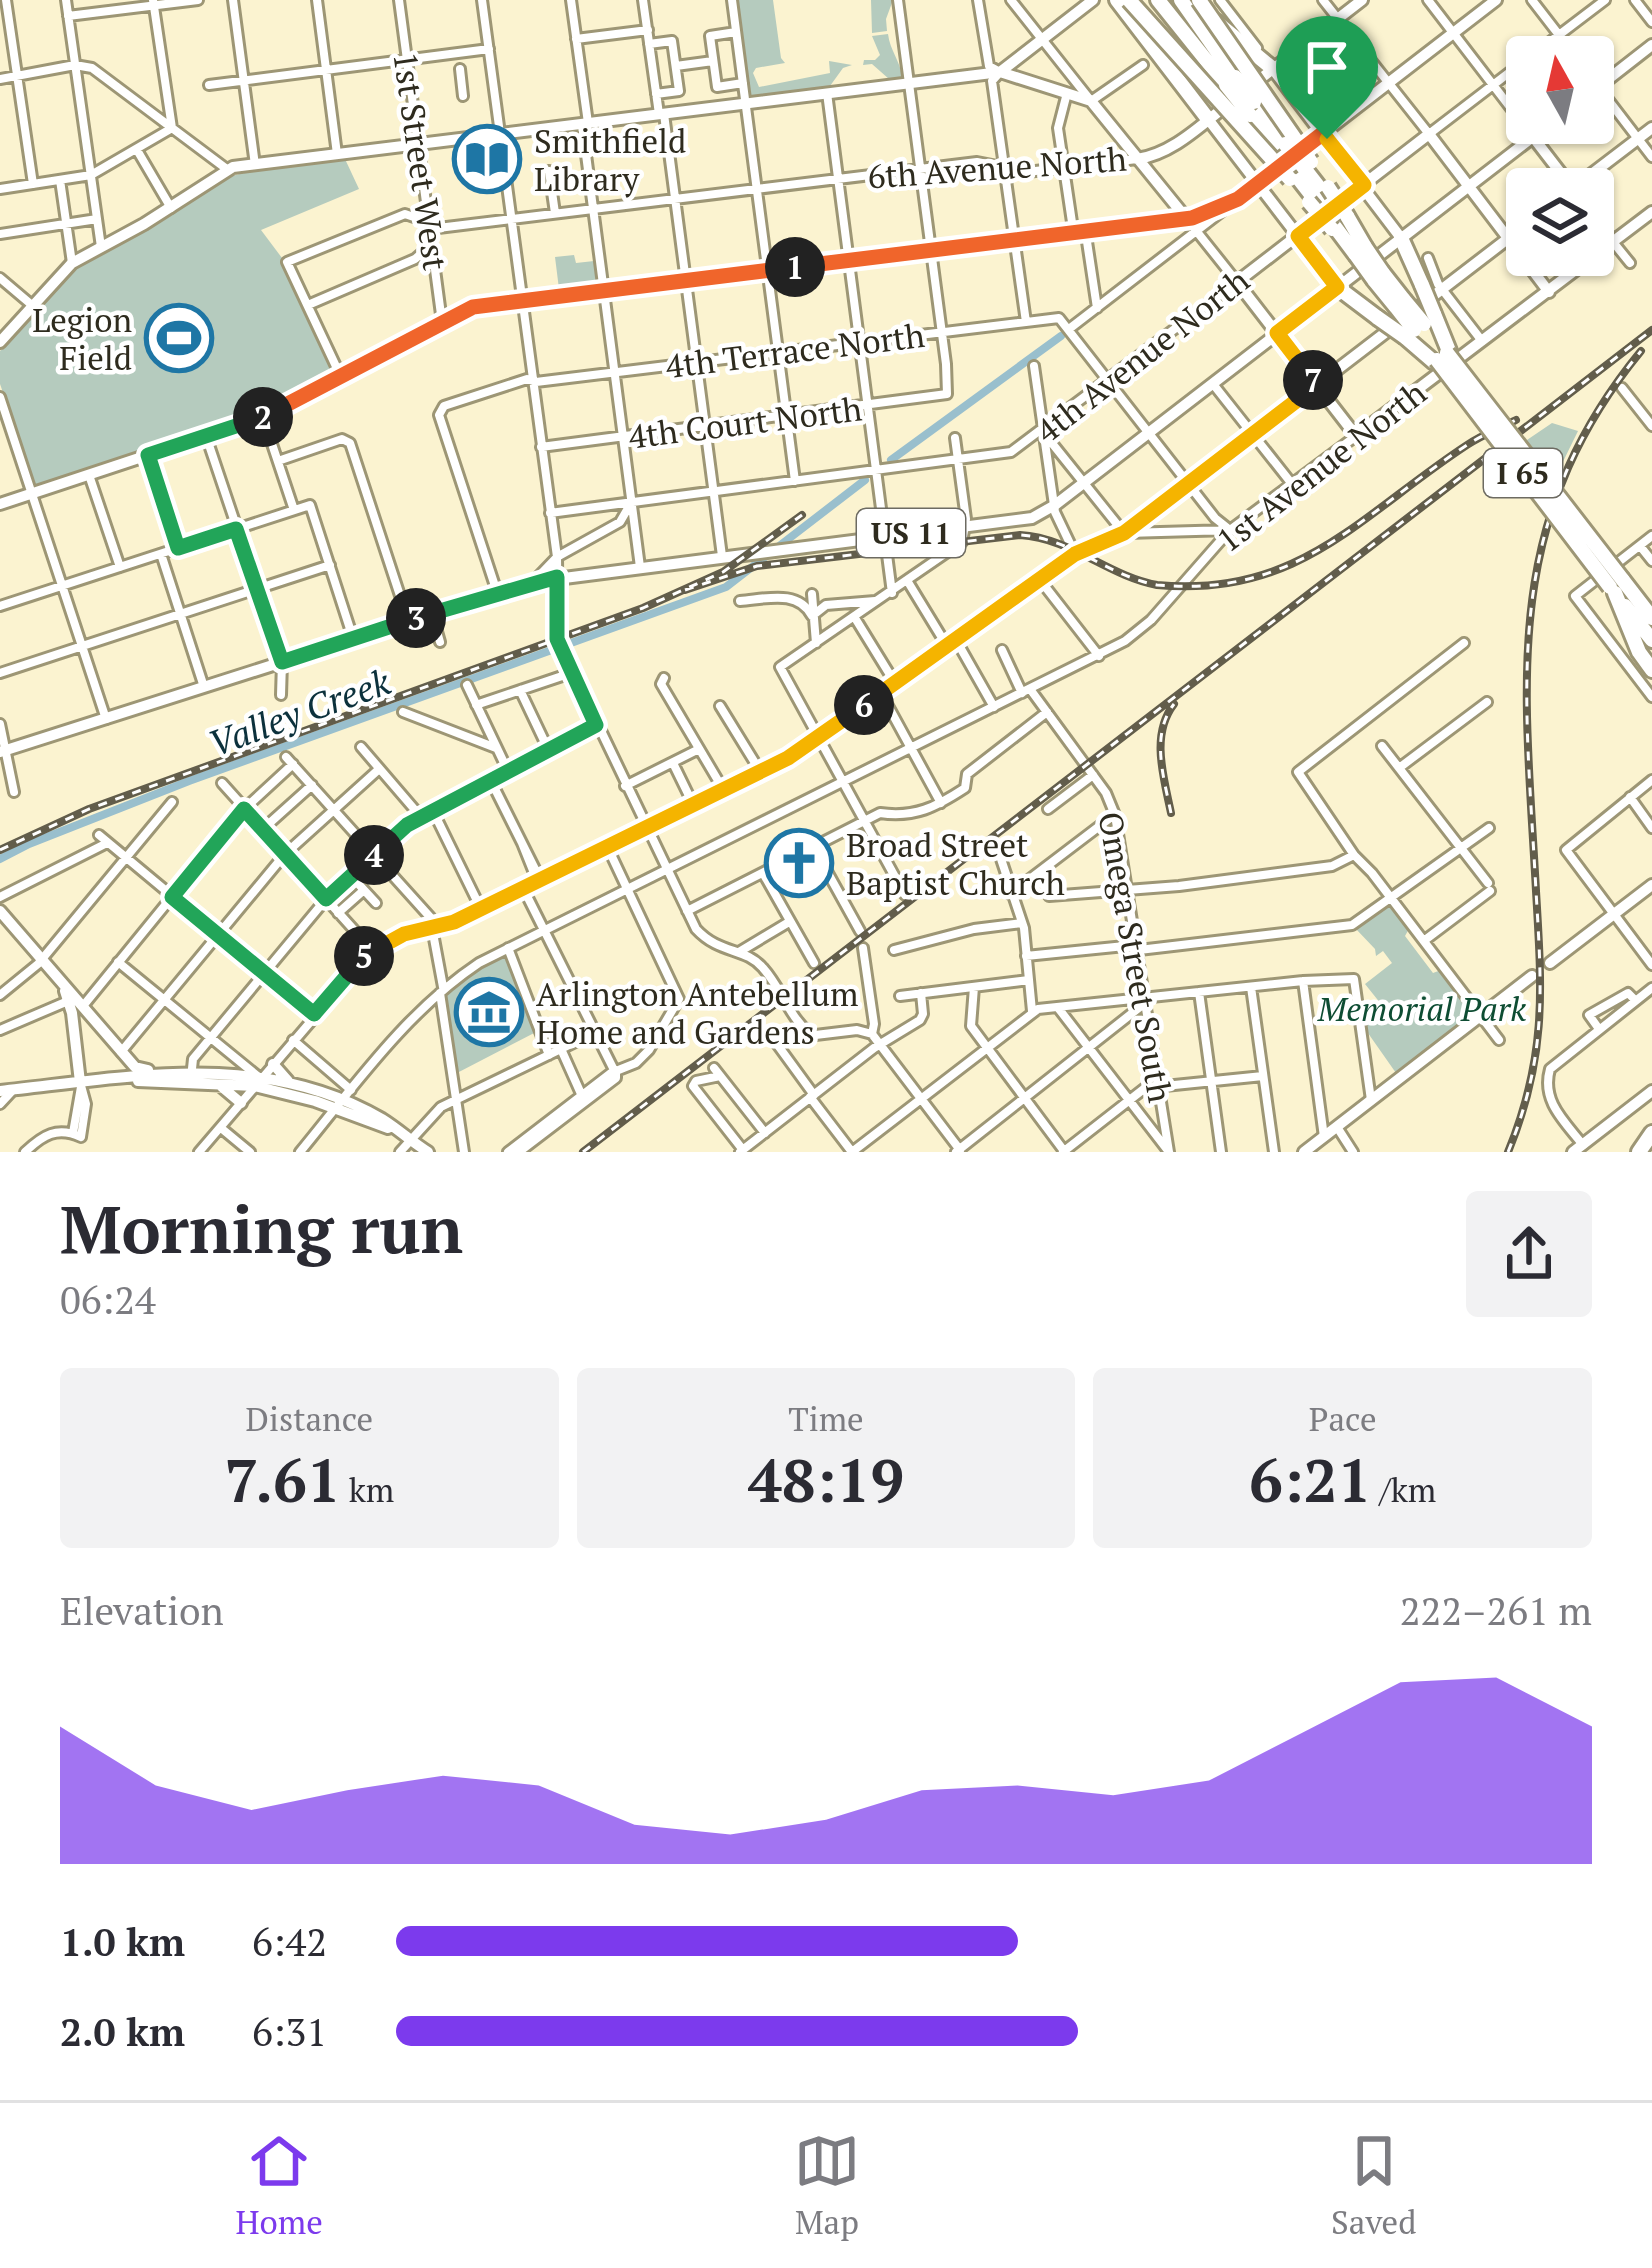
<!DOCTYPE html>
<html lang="en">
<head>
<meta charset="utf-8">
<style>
	:root { --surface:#fff; --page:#f2f2f3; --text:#2b2b33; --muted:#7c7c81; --line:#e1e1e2; --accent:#7c3aed }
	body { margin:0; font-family:"PT Serif",serif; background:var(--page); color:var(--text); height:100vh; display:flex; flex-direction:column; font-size:45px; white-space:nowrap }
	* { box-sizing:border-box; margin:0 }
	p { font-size:39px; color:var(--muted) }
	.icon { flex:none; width:66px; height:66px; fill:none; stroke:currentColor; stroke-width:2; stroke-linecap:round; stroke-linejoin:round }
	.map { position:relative; height:1152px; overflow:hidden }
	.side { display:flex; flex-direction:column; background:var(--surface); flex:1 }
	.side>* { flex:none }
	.needle { width:78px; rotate:352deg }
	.fabs { position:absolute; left:1506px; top:36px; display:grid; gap:24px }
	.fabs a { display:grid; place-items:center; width:108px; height:108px; border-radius:12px; background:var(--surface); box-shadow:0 3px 9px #0004; font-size:60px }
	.pin { position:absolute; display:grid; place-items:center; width:102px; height:102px; color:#fff; margin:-123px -51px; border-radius:50% 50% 50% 0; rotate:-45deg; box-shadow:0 0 12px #0007 }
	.pin .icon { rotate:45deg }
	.km { position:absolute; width:60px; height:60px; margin:-30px; border-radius:50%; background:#222; color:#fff; font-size:33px; line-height:60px; text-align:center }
	.round { display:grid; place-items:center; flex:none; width:126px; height:126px; border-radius:12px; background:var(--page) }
	.overview { display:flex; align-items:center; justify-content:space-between; height:204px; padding:0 60px }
	h1 { font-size:66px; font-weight:800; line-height:90px }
	.stats { display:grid; grid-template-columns:repeat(3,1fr); gap:18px; height:204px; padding:12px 60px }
	.stats div { display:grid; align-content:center; border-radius:12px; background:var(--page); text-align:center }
	.stats b { font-size:60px; font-weight:800 }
	.stats small { font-size:33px; font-weight:400 }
	.stats p { font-size:33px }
	.chart { height:336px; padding:24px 60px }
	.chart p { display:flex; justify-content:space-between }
	.chart svg { width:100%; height:216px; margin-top:12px; fill:var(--accent); opacity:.7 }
	ul { padding:0 60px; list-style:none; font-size:39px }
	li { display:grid; grid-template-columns:192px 144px 1fr; align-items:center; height:90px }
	li i { height:30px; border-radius:15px; background:var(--accent) }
	.menu { display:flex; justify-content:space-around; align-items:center; height:168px; border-top:3px solid var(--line); background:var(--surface); font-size:33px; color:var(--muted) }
	.menu a { display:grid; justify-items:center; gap:6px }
	.menu .selected { color:var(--accent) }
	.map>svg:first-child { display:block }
	.green { fill:#b5cbbe }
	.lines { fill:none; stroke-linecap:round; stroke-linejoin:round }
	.river { stroke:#99bfcd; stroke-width:8 }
	.minor-casing { stroke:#9d9675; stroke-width:14 }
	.major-casing { stroke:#9d9675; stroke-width:16 }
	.highway-casing { stroke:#9d9675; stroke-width:20 }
	.minor { stroke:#fff; stroke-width:8 }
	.major { stroke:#fff; stroke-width:10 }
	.highway { stroke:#fff; stroke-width:14 }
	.rail-casing { stroke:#625d4b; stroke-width:8 }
	.rail { stroke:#fff; stroke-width:3; stroke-dasharray:9; stroke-linecap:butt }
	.highway-bridge-casing { stroke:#9d9675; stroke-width:20; stroke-linecap:butt }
	.highway-bridge { stroke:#fff; stroke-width:14 }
	.split-1-casing { stroke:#fff; stroke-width:24 }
	.split-2-casing { stroke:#fff; stroke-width:24 }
	.split-3-casing { stroke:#fff; stroke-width:24 }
	.split-4-casing { stroke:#fff; stroke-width:24 }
	.split-5-casing { stroke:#fff; stroke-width:24 }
	.split-6-casing { stroke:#fff; stroke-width:24 }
	.split-7-casing { stroke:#fff; stroke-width:24 }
	.split-8-casing { stroke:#fff; stroke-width:24 }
	.split-1 { stroke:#f0652b; stroke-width:15 }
	.split-2 { stroke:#f0652b; stroke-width:15 }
	.split-3 { stroke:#22a559; stroke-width:15 }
	.split-4 { stroke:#22a559; stroke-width:15 }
	.split-5 { stroke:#22a559; stroke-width:15 }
	.split-6 { stroke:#f5b400; stroke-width:15 }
	.split-7 { stroke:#f5b400; stroke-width:15 }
	.split-8 { stroke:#f5b400; stroke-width:15 }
	.labels { text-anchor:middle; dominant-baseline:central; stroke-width:9; stroke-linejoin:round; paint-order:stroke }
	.shield { fill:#fff; stroke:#6d6b62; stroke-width:3 }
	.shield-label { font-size:30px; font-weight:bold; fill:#2e2b1e }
	.poi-label { font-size:33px; fill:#2e2b1e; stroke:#fff; text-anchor:start }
	.street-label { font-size:33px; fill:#2e2b1e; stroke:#fff }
	.park-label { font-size:33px; font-style:italic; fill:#0e4d33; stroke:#fff }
	.water-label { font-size:36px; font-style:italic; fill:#0c313c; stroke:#fff }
</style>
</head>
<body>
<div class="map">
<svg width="1652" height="1152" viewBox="0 0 1652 1152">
	<rect width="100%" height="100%" fill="#fbf3d0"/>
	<path class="green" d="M 738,0 L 773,0 L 781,58 L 785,63 L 756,68 L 753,73 L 759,87 L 830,73 L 829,61 L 852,65 L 843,68 L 830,86 L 751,96 Z
		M 871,0 L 893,0 L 886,19 L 887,31 L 872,33 Z
		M 888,34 C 890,51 900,60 902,77 L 889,79 L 872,64 L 863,65 L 864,60 L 875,60 L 880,55 L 872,36 Z
		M 345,159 L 359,189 L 261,230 L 282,258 L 335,373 L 260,414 L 36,487 L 0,384 L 0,351 L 78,267 L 229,177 L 253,170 Z
		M 574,255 L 576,263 L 594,261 L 597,285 L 559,289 L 555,257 Z
		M 1552,423 L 1578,431 L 1554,480 L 1524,442 Z
		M 1390,903 L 1410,927 L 1405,936 L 1433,973 L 1441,970 L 1475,1012 L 1396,1073 L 1363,1026 L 1385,1009 L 1365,984 L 1392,963 L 1383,951 L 1376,956 L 1375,949 L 1356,929 L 1356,925 Z
		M 507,953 L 538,1031 L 457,1073 L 445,994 L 483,965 Z"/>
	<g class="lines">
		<path class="river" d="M 891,460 L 1061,336
			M 0,859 L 29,844 L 189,781 L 726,587 L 865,480"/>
		<g class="minor-casing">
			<path id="minor" d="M 6,0 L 33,184
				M 66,0 L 101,247
				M 233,0 L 255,165
				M 317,0 L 337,154
				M 399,0 L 442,322
				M 482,0 L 557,557 L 558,641 L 696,929 C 720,955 745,947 763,968 C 781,988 789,1016 809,1033
				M 571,0 L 588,123
				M 643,0 L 659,114
				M 732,0 L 795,481
				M 978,0 L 989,66 L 1000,72 L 992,81 L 1026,322
				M 1011,0 L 1091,101 L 1143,65
				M 1220,0 L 1257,48
				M 1323,0 L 1429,134 L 1527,59
				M 1428,0 L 1533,137
				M 1532,0 L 1576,57
				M 1635,0 L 1652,22
				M 68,16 L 198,0
				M 736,32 L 710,36 L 717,87 L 743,83
				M 576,39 L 648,30
				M 649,44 L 672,41 L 679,91 L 656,94
				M 1530,57 L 1605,0
				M 676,66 L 713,61
				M 460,69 L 463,96
				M 0,79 L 75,65 L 92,68 L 228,170
				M 1593,80 L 1652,157
				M 209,85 L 489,49
				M 827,93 L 892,593
				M 1067,93 L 1058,128 L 1073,229 L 1086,235 L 1097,308
				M 664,114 L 722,556
				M 582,124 L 640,567
				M 137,150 L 171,208
				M 549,171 L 555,213
				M 60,180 L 72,263
				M 0,189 L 91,175 L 172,128 L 153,0
				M 430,229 L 977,162 L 1027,172 L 1137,159
				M 0,234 L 97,219
				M 1613,242 L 1630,263
				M 1428,258 L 1438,284 L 1482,341
				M 0,278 L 33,306
				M 308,305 L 415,259 L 430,246
				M 1069,329 L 1234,202
				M 1034,366 L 1055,512 L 1075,554
				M 341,377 L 287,262 L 405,214 L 428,222
				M 1213,384 L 1292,484
				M 1622,388 L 1652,426
				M 0,397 L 106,719
				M 263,417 L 294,510
				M 1043,432 L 1124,533
				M 206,436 L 282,662 L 281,695
				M 541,447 L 947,394 L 946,364 L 898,0
				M 148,455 L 178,548
				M 278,461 L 342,439 L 350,443 L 408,620
				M 89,475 L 120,567
				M 550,513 L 1011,452 L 1237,282 L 1186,218
				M 1126,533 L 1230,530
				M 1652,536 L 1575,596 L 1652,697
				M 1640,546 L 1652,561
				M 161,554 L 204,687
				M 1040,580 L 1099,656
				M 533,582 L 557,557 L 620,522 L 631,503
				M 908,582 L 947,646
				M 500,590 L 495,586 L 439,415 L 444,406 L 527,379 L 536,382 L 1059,318 L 1215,518 L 1230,530
				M 812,594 L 816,643
				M 740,601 C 766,599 798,589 812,616 L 826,605 L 875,601
				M 0,606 L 310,505 L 353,638
				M 432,614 L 440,642
				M 855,618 L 895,683
				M 956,640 L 994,707
				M 1464,643 L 1298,772 L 1354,855 L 1372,873 L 1499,1040
				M 1002,650 L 1022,693
				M 0,673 L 330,565
				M 664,678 L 661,684 L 723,789
				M 467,685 L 507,769
				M 1030,689 L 1106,793 L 1115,815 L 1169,1152
				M 520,690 L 548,749
				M 881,693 L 941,803
				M 476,705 L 571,673
				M 720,706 L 760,771
				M 403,712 L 496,748
				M 0,724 L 14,792
				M 1382,746 L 1488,883
				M 361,747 L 421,817
				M 286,757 L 430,917 L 443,987
				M 673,763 L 693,804
				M 1399,768 L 1487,702
				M 490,779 L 540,879 L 536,878 L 522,843
				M 1652,780 L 1566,850 L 1652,965
				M 222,783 L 372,950
				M 625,786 L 699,749
				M 1630,797 L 1652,828
				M 1048,809 L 1093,775
				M 433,811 L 481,909
				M 263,829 L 312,785
				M 99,835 L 314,1014
				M 814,848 L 860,931
				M 998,850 L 1024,928 L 1032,1011
				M 763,873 L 814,963
				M 351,876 L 376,903
				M 523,888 L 615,1072
				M 1010,894 L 1114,815
				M 905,895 L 780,667 L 962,542 L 966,519 L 955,438
				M 1049,896 L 1179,886 L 1332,866 L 1354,855
				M 0,897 L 107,843
				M 687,911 L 880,813 C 915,818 936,807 965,788 L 967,774 L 1047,712
				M 338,913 L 364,890
				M 1425,940 L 1490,891
				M 508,948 L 549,1055
				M 863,948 L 874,1024 L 872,1034 L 960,1150
				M 894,950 L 974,929 L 1022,923
				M 739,952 L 789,922
				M 1026,956 L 1125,946 L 1139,950 L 1352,925 L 1489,828
				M 118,962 L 260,1078
				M 1303,981 L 1324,1137
				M 974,987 L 971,1026 L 1064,1151
				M 1251,987 L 1274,1152
				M 1199,992 L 1221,1152
				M 440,993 L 464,1152
				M 0,995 L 38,964 L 172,802
				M 900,996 L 1029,980
				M 83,1006 L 241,812 L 293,764
				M 1059,1009 L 1169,1152
				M 1599,1029 L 1589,1015 L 1628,993 L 1635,1000
				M 0,1030 L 68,1001
				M 293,1040 L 351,1090
				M 561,1049 L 582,1096
				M 121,1052 L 285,854 L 378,770
				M 714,1068 L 765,1133
				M 720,1076 L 696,1081 L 693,1086 L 743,1150
				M 191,1078 L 193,1059 L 326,899 L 407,825 L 596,725
				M 814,1095 L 774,1040 L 857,1030 L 872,1034
				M 810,1097 L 852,1152
				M 0,1104 L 13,1090
				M 1337,1127 L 1353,1152
				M 221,1128 L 250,1152
				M 73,1133 L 81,1087
				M 1583,1145 C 1564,1121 1541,1101 1550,1069 L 1652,988
				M 25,1152 C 43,1135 57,1126 81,1137 L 86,1104 L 80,1082
				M 199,1152 L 372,950 L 403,934 L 454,922 L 788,757 L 1075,554 L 1124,533 L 1317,385
				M 300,1152 C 355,1085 407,1011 479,963 L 1125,641 L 1151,620 L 1230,530 L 1356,436
				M 400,1152 L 441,1107 L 594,1033
				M 508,1152 L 611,1073 L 636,1063 L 649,1050 L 679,999 L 607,846
				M 519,1152 L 616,1078 L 616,1073
				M 740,1152 L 874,1048 L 920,1020 L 923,1014 L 921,993
				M 852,1152 L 1038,1009 L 1303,981 L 1354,979 L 1371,1100
				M 956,1152 L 1145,1003
				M 1063,1152 L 1145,1088 L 1263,1076"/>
		</g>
		<g class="major-casing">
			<path id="major" d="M 1272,68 L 1401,238
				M 1000,72 L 1091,101 L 1186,218
				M 1251,86 L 1362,0
				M 1593,91 L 1652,45
				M 1208,119 L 1337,287
				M 1533,137 L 1573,189
				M 1137,159 C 1172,154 1200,126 1227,105
				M 1572,189 L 1652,128
				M 1593,215 L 1613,242
				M 1549,292 L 1429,134 L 1237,282 L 1356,436 L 1652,212
				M 0,342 L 72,263 L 144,224 L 233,167 L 1000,72 L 1093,0
				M 1317,385 L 1527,224
				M 0,504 L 263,417 L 473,307 L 1192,217 L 1238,199 L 1496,0
				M 0,752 L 533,582 L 1032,518 L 1055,505 L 1551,123
				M 0,911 L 135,1067 L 148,1070
				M 1550,963 L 1652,885
				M 65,991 L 72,1013 L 80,1082
				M 273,1064 L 288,1081
				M 138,1081 L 255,1086 L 315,1101 L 388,1128
				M 222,1087 L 241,1103
				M 0,1091 C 130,1077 262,1049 382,1119 C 398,1129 412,1142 428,1152
				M 1304,1152 L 1532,976
				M 1573,1152 L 1652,1091"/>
		</g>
		<g class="highway-casing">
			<path id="highway" d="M 1117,0 L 1208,119
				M 1158,0 L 1226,85
				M 1181,0 L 1235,77
				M 1216,22 L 1272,68
				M 1254,102 L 1285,144
				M 1250,115 L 1277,150
				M 1304,168 L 1325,195
				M 1295,174 L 1316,201
				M 1347,216 L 1365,247
				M 1335,227 L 1356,255
				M 1401,238 L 1422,285
				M 1382,272 L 1404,300
				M 1374,280 L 1396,307
				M 1337,287 L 1378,318
				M 1434,314 L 1449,351
				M 1405,337 L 1434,362
				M 1622,579 L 1652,618
				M 1615,593 L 1639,652 L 1652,670
				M 1625,606 L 1652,640
				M 1639,1152 L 1652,1133"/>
		</g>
		<use href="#minor" class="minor"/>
		<use href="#major" class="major"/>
		<use href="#highway" class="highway"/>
		<g class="rail-casing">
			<path id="rail" d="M 685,590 L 757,566 L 1020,535 C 1071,538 1108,576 1157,585 C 1299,598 1360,515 1467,445 C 1482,435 1500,428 1516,420
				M 1171,813 C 1164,778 1150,735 1174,704
				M 0,850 L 89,809 L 643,608 L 723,572 L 802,515
				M 583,1152 L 1652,330
				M 1508,1152 C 1547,1057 1542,991 1536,891 C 1525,685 1499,524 1641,351"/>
		</g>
		<use href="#rail" class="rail"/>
		<g class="highway-bridge-casing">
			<path id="highway-bridge" d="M 1129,0 L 1290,179
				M 1199,0 L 1311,162
				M 1235,77 L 1254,102
				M 1226,85 L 1250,115
				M 1285,144 L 1304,168
				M 1328,187 L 1347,216
				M 1309,202 L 1332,229
				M 1365,247 L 1382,272
				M 1356,255 L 1374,280
				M 1422,285 L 1434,314
				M 1404,300 L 1424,324
				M 1396,307 L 1414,330
				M 1378,318 L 1405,337
				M 1447,353 L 1622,579
				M 1437,360 L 1610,587"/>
		</g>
		<use href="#highway-bridge" class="highway-bridge"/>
	</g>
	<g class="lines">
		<g class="split-1-casing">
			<path id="split-1" d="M 795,267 L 1192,218 L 1238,199 L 1322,134 L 1327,139"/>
		</g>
		<g class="split-2-casing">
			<path id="split-2" d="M 263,417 L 473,307 L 795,267"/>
		</g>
		<g class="split-3-casing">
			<path id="split-3" d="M 263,417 L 148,455 L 178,548 L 236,529 L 282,662 L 416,618"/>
		</g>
		<g class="split-4-casing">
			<path id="split-4" d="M 374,855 L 407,825 L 596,725 L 557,639 L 557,577 L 416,618"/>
		</g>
		<g class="split-5-casing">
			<path id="split-5" d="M 364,956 L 314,1014 L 172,897 L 244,809 L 326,899 L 374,855"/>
		</g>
		<g class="split-6-casing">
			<path id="split-6" d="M 364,956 L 404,934 L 454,922 L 788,758 L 864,705"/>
		</g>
		<g class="split-7-casing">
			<path id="split-7" d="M 864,705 L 1075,554 L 1124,533 L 1317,385 L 1313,380"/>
		</g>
		<g class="split-8-casing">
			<path id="split-8" d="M 1313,380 L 1277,333 L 1337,287 L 1298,236 L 1364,185 L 1327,139"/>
		</g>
		<use href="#split-1" class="split-1"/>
		<use href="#split-2" class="split-2"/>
		<use href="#split-3" class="split-3"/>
		<use href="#split-4" class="split-4"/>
		<use href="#split-5" class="split-5"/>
		<use href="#split-6" class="split-6"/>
		<use href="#split-7" class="split-7"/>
		<use href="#split-8" class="split-8"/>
	</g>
	<defs>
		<g id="library-ring" transform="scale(3.45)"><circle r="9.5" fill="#fff" stroke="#1e76a5" stroke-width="1.5"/><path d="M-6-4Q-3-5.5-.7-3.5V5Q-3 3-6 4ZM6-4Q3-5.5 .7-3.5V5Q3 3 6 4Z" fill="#1e76a5"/></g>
		<g id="stadium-ring" transform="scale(3.45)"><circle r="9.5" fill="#fff" stroke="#1e76a5" stroke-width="1.5"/><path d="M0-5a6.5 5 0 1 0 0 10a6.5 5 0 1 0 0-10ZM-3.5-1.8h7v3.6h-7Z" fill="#1e76a5"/></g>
		<g id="church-ring" transform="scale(3.45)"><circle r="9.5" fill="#fff" stroke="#1e76a5" stroke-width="1.5"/><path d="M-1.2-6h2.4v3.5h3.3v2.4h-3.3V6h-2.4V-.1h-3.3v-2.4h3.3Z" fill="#1e76a5"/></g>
		<g id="museum-ring" transform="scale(3.45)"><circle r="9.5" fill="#fff" stroke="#1e76a5" stroke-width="1.5"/><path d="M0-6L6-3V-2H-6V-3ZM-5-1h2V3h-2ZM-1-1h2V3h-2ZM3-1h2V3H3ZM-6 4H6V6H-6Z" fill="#1e76a5"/></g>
	</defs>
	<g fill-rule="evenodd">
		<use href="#library-ring" x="487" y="159"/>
		<use href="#stadium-ring" x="179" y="338"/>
		<use href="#church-ring" x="799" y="863"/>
		<use href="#museum-ring" x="489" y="1012"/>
	</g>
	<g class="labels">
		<g class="shield">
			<rect x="1484" y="449" width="78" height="48" rx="9"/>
			<rect x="857" y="509" width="108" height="48" rx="9"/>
		</g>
		<g class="shield-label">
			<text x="1523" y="473">I 65</text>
			<text x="911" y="533">US 11</text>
		</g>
		<g class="poi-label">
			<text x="534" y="140">Smithfield<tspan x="534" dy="38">Library</tspan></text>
			<text x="132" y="319" text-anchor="end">Legion<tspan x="132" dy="38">Field</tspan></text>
			<text x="846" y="844">Broad Street<tspan x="846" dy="38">Baptist Church</tspan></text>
			<text x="536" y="993">Arlington Antebellum<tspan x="536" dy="38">Home and Gardens</tspan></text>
		</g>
		<g class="street-label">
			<text transform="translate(421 161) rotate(82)">1st Street West</text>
			<text transform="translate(997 167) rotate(-4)">6th Avenue North</text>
			<text transform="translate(795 350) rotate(-7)">4th Terrace North</text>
			<text transform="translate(1142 355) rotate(-38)">4th Avenue North</text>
			<text transform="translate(745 422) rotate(-7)">4th Court North</text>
			<text transform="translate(1321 466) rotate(-38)">1st Avenue North</text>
			<text transform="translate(1136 957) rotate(80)">Omega Street South</text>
		</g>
		<g class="park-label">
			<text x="1422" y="1008">Memorial Park</text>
		</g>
		<g class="water-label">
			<text transform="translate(299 712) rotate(-20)">Valley Creek</text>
		</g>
	</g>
</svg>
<div class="fabs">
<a><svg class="needle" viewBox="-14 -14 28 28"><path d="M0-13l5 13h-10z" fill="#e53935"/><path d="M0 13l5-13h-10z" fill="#7c7c81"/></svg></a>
<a><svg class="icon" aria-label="layers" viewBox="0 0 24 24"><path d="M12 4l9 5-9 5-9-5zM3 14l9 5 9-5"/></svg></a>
</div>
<div class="pin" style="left:1327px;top:139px;background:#1e9e55"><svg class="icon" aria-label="arrive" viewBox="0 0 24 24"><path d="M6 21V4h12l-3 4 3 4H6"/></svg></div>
<b class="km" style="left:795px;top:267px">1</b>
<b class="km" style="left:263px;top:417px">2</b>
<b class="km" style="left:416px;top:618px">3</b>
<b class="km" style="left:374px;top:855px">4</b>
<b class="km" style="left:364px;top:956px">5</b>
<b class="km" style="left:864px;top:705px">6</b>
<b class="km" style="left:1313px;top:380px">7</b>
</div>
<section class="side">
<div class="overview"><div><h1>Morning run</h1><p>06:24</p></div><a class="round"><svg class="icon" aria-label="share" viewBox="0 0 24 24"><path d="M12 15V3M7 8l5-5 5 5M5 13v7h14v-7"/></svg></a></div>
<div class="stats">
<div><p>Distance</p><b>7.61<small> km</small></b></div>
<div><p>Time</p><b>48:19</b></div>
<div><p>Pace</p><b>6:21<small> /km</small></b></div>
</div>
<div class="chart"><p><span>Elevation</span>222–261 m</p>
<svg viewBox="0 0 160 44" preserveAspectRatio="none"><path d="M0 44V16L10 28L20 33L30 29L40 26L50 28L60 36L70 38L80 35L90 29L100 28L110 30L120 27L130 17L140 7L150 6L160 16V44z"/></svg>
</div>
<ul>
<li><b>1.0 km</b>6:42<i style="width:52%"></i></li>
<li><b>2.0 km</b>6:31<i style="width:57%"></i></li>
</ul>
</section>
<nav class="menu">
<a class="selected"><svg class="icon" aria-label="home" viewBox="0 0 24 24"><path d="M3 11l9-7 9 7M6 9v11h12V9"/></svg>Home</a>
<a><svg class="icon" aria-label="map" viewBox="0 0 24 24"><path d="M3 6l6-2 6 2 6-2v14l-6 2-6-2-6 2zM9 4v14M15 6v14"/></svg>Map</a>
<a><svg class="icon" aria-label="saved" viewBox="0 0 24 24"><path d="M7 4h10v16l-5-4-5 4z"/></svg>Saved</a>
</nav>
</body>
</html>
